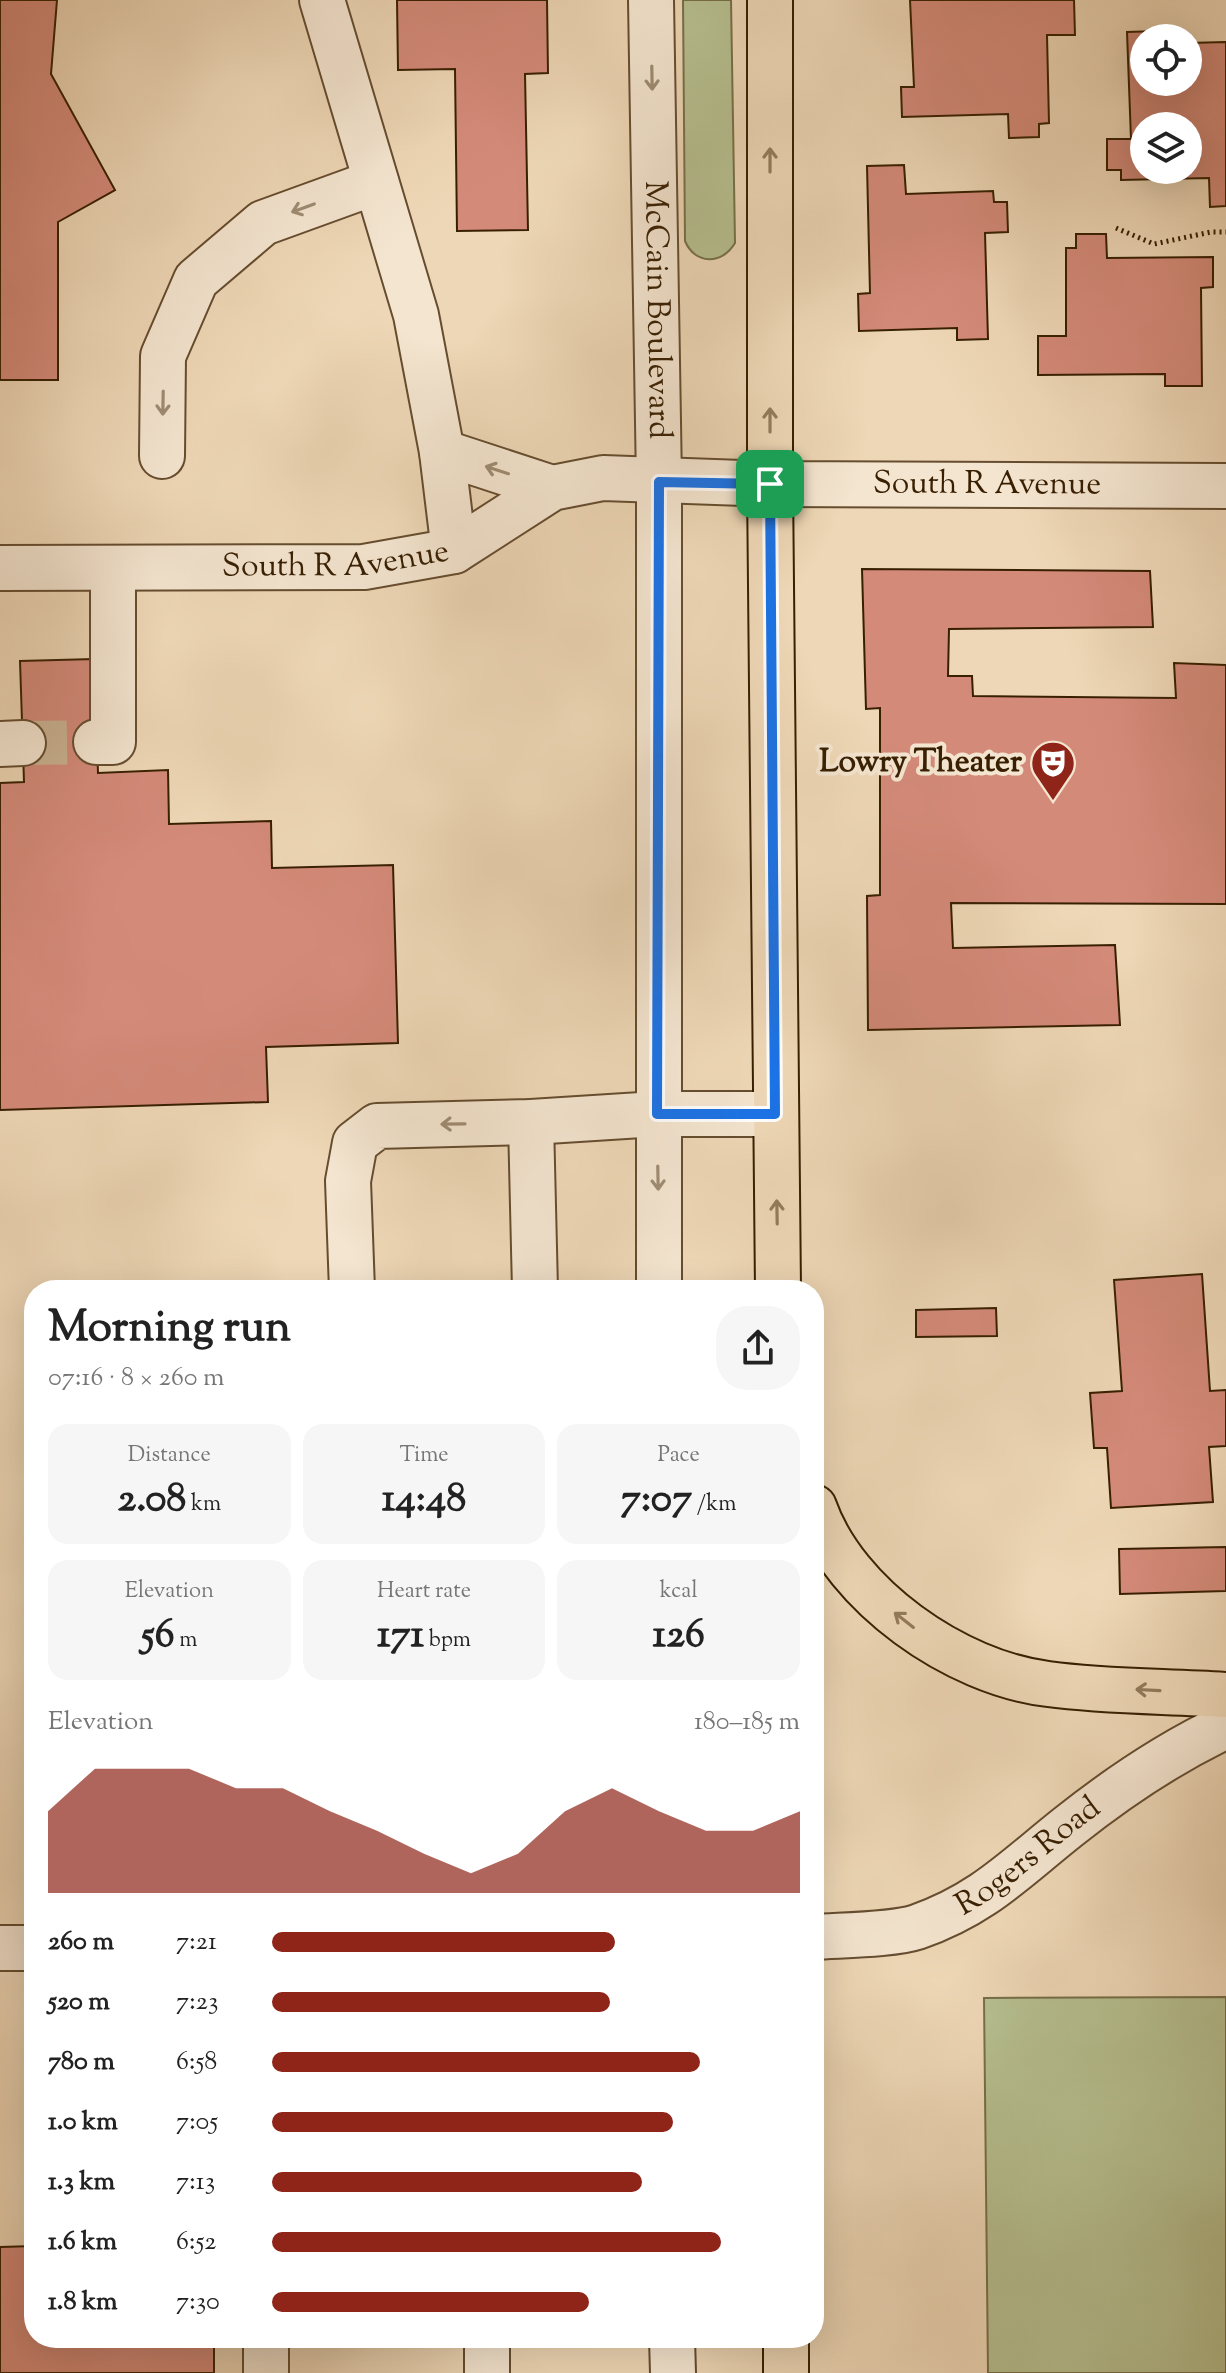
<!DOCTYPE html>
<html lang="en">
<head>
<meta charset="utf-8">
<style>
	:root { --surface:#fff; --page:#f6f6f6; --text:#222; --muted:#767676; --accent:#8f2418 }
	body { margin:0; font-family:"Sorts Mill Goudy",serif; background:var(--page); color:var(--text); height:100vh; display:flex; flex-direction:column; font-size:30px; white-space:nowrap }
	* { box-sizing:border-box; margin:0 }
	p { font-size:26px; color:var(--muted) }
	.icon { flex:none; width:44px; height:44px; fill:none; stroke:currentColor; stroke-width:2; stroke-linecap:round; stroke-linejoin:round }
	.map { position:relative; flex:1; overflow:hidden }
	.details { position:absolute; left:24px; top:1280px; width:800px; height:1068px; display:flex; flex-direction:column; background:var(--surface); border-radius:32px; box-shadow:0 8px 32px #0002 }
	.details>* { flex:none }
	.fabs { position:absolute; left:1130px; top:24px; display:grid; gap:16px }
	.fabs a { display:grid; place-items:center; width:72px; height:72px; border-radius:50%; background:var(--surface); box-shadow:0 8px 32px #0002; font-size:40px }
	.pin { position:absolute; display:grid; place-items:center; width:68px; height:68px; color:#fff; margin:-34px; border-radius:16px; box-shadow:0 4px 12px #0006 }
	.round { display:grid; place-items:center; flex:none; width:84px; height:84px; border-radius:32px; background:var(--page) }
	.overview { display:flex; align-items:center; justify-content:space-between; height:136px; padding:0 24px }
	h1 { font-size:44px; font-weight:800; line-height:60px }
	.metrics { display:grid; grid-template-columns:repeat(3,1fr); gap:12px; height:136px; padding:8px 24px }
	.metrics div { display:grid; align-content:center; border-radius:20px; background:var(--page); text-align:center }
	.metrics b { font-size:40px; font-weight:800 }
	.metrics small { font-size:22px; font-weight:400 }
	.metrics p { font-size:22px }
	.chart { height:224px; padding:16px 24px }
	.chart p { display:flex; justify-content:space-between }
	.chart svg { width:100%; height:144px; margin-top:8px; fill:var(--accent); opacity:.7 }
	ul { padding:0 24px; list-style:none; font-size:26px }
	li { display:grid; grid-template-columns:128px 96px 1fr; align-items:center; height:60px }
	li i { height:20px; border-radius:10px; background:var(--accent) }
	.map>svg:first-child { display:block }
	.green { fill:#b6bf90; stroke:#776f49; stroke-width:2 }
	.building { fill:#d48a79; stroke:#381f02; stroke-width:2; fill-rule:evenodd }
	.lines { fill:none; stroke-linecap:round; stroke-linejoin:round }
	.minor-tunnel { stroke:#cab292; stroke-width:44; stroke-dasharray:44 22; stroke-linecap:butt }
	.minor-casing { stroke:#664d2f; stroke-width:48 }
	.major-casing { stroke:#381f02; stroke-width:48 }
	.path { stroke:#381f02; stroke-width:5; stroke-dasharray:2 4; stroke-linecap:butt }
	.minor { stroke:#f4e5d0; stroke-width:44 }
	.major { stroke:#eed7b6; stroke-width:44 }
	.oneway { stroke:#9f8c73 }
	.oneway2 { stroke:#937b5c }
	.route-casing { stroke:#fff; stroke-width:16 }
	.route { stroke:#1a73e8; stroke-width:10 }
	.labels { text-anchor:middle; dominant-baseline:central; stroke-width:8; stroke-linejoin:round; paint-order:stroke }
	.street-label { font-size:32px; fill:#381f02; stroke:#f4e5d0 }
	.poi-label { font-size:32px; font-weight:bold; fill:#381f02; stroke:#f4e5d0; text-anchor:end }
</style>
</head>
<body>
<div class="map">
<svg width="1226" height="2373" viewBox="0 0 1226 2373">
	<rect width="100%" height="100%" fill="#eed7b6"/>
	<filter id="stains"><feTurbulence type="fractalNoise" baseFrequency=".0025" numOctaves="4"/><feColorMatrix values="0 0 0 0 .2 0 0 0 0 .09 0 0 0 0 .02 0 0 0 .5 -.17"/></filter>
	<radialGradient id="worn" r=".72"><stop offset=".6" stop-color="#630" stop-opacity="0"/><stop offset="1" stop-color="#630" stop-opacity=".3"/></radialGradient>
	<path class="green" d="M 683,0 L 731,0 L 735,243 C 722,265 695,265 685,241 Z
		M 1226,1997 L 1226,2373 L 988,2373 L 984,1998 Z"/>
	<path class="building" d="M 0,0 L 57,0 L 51,74 L 115,190 L 58,222 L 58,380 L 0,380 Z
		M 397,0 L 547,0 L 548,73 L 525,74 L 528,230 L 457,231 L 455,69 L 398,70 Z
		M 910,0 L 1074,0 L 1075,35 L 1047,35 L 1049,123 L 1039,124 L 1039,137 L 1009,138 L 1008,114 L 902,117 L 901,87 L 914,87 Z
		M 1158,31 L 1158,38 L 1144,38 L 1144,82 L 1188,82 L 1188,43 L 1226,42 L 1226,206 L 1210,207 L 1209,178 L 1121,180 L 1121,170 L 1107,170 L 1107,139 L 1131,139 L 1127,32 ZM 1144,126 L 1188,126 L 1188,170 L 1144,170 Z
		M 904,165 L 906,194 L 993,191 L 994,202 L 1007,202 L 1008,232 L 985,233 L 988,339 L 957,340 L 957,328 L 859,331 L 858,294 L 870,293 L 867,166 Z
		M 1076,234 L 1106,234 L 1107,258 L 1213,257 L 1213,287 L 1201,288 L 1202,386 L 1165,386 L 1165,374 L 1038,375 L 1038,336 L 1066,336 L 1066,248 L 1076,248 Z
		M 862,569 L 1150,571 L 1153,627 L 949,629 L 948,676 L 972,676 L 973,696 L 1176,698 L 1174,663 L 1226,665 L 1226,904 L 951,903 L 953,948 L 1115,945 L 1120,1025 L 868,1030 L 867,896 L 880,895 L 880,708 L 866,709 Z
		M 94,659 L 98,773 L 168,770 L 169,824 L 271,821 L 272,868 L 393,865 L 398,1043 L 266,1047 L 268,1102 L 0,1110 L 0,783 L 24,782 L 20,661 Z
		M 1202,1274 L 1210,1391 L 1226,1390 L 1226,1446 L 1209,1447 L 1213,1502 L 1111,1508 L 1107,1448 L 1094,1448 L 1090,1393 L 1122,1391 L 1114,1280 Z
		M 996,1308 L 997,1336 L 916,1337 L 916,1310 Z
		M 1226,1547 L 1226,1591 L 1120,1594 L 1119,1549 Z
		M 34,2246 L 34,2338 L 214,2338 L 214,2373 L 0,2373 L 0,2247 Z"/>
	<g class="lines">
		<path class="minor-tunnel" d="M 23,743 L 96,742"/>
		<g class="minor-casing">
			<g id="minor">
				<path d="M 322,0 L 416,315 L 442,452 L 454,551"/>
				<path id="s1" d="M 651,0 L 659,482 L 659,1290"/>
				<path d="M 442,452 L 552,488"/>
				<path d="M 162,456 L 163,356 L 196,280 L 263,223 L 376,182"/>
				<path id="s2" d="M 0,568 L 364,567 L 454,551 L 552,488 L 603,478 L 770,484 L 1226,486"/>
				<path d="M 96,742 L 113,742 L 113,568"/>
				<path d="M 0,744 L 23,743"/>
				<path d="M 531,1122 L 535,1290"/>
				<path d="M 352,1290 L 348,1181 L 355,1143 L 377,1126 L 531,1122 L 657,1114 L 775,1114"/>
				<path id="s3" d="M 814,1937 C 841,1935 893,1935 917,1927 C 983,1904 1015,1869 1068,1827 C 1117,1788 1169,1753 1226,1726"/>
				<path d="M 0,1948 L 34,1948"/>
				<path d="M 266,2338 L 266,2373"/>
				<path d="M 672,2338 L 673,2373"/>
				<path d="M 487,2373 L 487,2338"/>
			</g>
		</g>
		<g class="major-casing">
			<path id="major" d="M 770,0 L 770,484 L 778,1290
				M 814,1507 C 845,1596 956,1673 1048,1684 C 1107,1692 1167,1691 1226,1695
				M 786,2338 L 786,2373"/>
		</g>
		<path class="path" d="M 1116,228 L 1154,244 L 1211,232 L 1226,232"/>
		<use href="#minor" class="minor"/>
		<use href="#major" class="major"/>
	</g>
	<defs><path id="oneway-shaft" d="M-6 0H5M1.5-3L5.5 0L1.5 3" fill="none" stroke-width="1.6" stroke-linecap="round" stroke-linejoin="round" transform="scale(2)"/></defs>
	<g class="oneway">
		<use href="#oneway-shaft" transform="translate(652 78) rotate(89)"/>
		<use href="#oneway-shaft" transform="translate(303 208) rotate(160)"/>
		<use href="#oneway-shaft" transform="translate(163 403) rotate(91)"/>
		<use href="#oneway-shaft" transform="translate(497 470) rotate(-162)"/>
		<use href="#oneway-shaft" transform="translate(453 1124) rotate(179)"/>
		<use href="#oneway-shaft" transform="translate(658 1178) rotate(89)"/>
	</g>
	<g class="oneway2">
		<use href="#oneway-shaft" transform="translate(770 160) rotate(-90)"/>
		<use href="#oneway-shaft" transform="translate(770 420) rotate(-90)"/>
		<use href="#oneway-shaft" transform="translate(777 1212) rotate(-91)"/>
		<use href="#oneway-shaft" transform="translate(904 1620) rotate(-142)"/>
		<use href="#oneway-shaft" transform="translate(1148 1690) rotate(-177)"/>
	</g>
	<g class="lines">
		<g class="route-casing">
			<path id="route" d="M 659,482 L 770,484 L 775,1114 L 657,1114 Z"/>
		</g>
		<use href="#route" class="route"/>
	</g>
	<defs>
		<g id="theatre-pin" transform="scale(2.3)"><path d="M0 17L-7.5 6A9.5 9.5 0 1 1 7.5 6Z" fill="#8f2418" stroke="#f4e5d0"/><path d="M-5-5.5Q0-4 5-5.5V0Q5 5 0 6Q-5 5-5 0ZM-3.3-2.5H-1v1.5H-3.3ZM1-2.5H3.3v1.5H1ZM-2.8 1Q0 5.5 2.8 1Z" fill="#fff"/></g>
	</defs>
	<g fill-rule="evenodd">
		<use href="#theatre-pin" x="1053" y="763"/>
	</g>
	<g class="labels">
		<g class="street-label">
			<text stroke="none"><textPath href="#s1" startOffset="310">McCain Boulevard</textPath></text>
			<text stroke="none"><textPath href="#s2" startOffset="1008">South R Avenue</textPath></text>
			<text stroke="none"><textPath href="#s2" startOffset="336">South R Avenue</textPath></text>
			<text stroke="none"><textPath href="#s3" startOffset="236">Rogers Road</textPath></text>
		</g>
		<g class="poi-label">
			<text x="1022" y="763">Lowry Theater</text>
		</g>
	</g>
	<rect width="100%" height="100%" filter="url(#stains)"/>
	<rect width="100%" height="100%" fill="url(#worn)"/>
</svg>
<div class="fabs">
<a><svg class="icon" aria-label="locate" viewBox="0 0 24 24"><circle cx="12" cy="12" r="6"/><path d="M12 2v4M12 18v4M2 12h4M18 12h4"/></svg></a>
<a><svg class="icon" aria-label="layers" viewBox="0 0 24 24"><path d="M12 4l9 5-9 5-9-5zM3 14l9 5 9-5"/></svg></a>
</div>
<div class="pin" style="left:770px;top:484px;background:#1e9e55"><svg class="icon" aria-label="arrive" viewBox="0 0 24 24"><path d="M6 21V4h12l-3 4 3 4H6"/></svg></div>
<section class="details">
<div class="overview"><div><h1>Morning run</h1><p>07:16 · 8 × 260 m</p></div><a class="round"><svg class="icon" aria-label="share" viewBox="0 0 24 24"><path d="M12 15V3M7 8l5-5 5 5M5 13v7h14v-7"/></svg></a></div>
<div class="metrics">
<div><p>Distance</p><b>2.08<small> km</small></b></div>
<div><p>Time</p><b>14:48</b></div>
<div><p>Pace</p><b>7:07<small> /km</small></b></div>
</div>
<div class="metrics">
<div><p>Elevation</p><b>56<small> m</small></b></div>
<div><p>Heart rate</p><b>171<small> bpm</small></b></div>
<div><p>kcal</p><b>126</b></div>
</div>
<div class="chart"><p><span>Elevation</span>180–185 m</p>
<svg viewBox="0 0 160 44" preserveAspectRatio="none"><path d="M0 44V19L10 6L20 6L30 6L40 12L50 12L60 19L70 25L80 32L90 38L100 32L110 19L120 12L130 19L140 25L150 25L160 19V44z"/></svg>
</div>
<ul>
<li><b>260 m</b>7:21<i style="width:65%"></i></li>
<li><b>520 m</b>7:23<i style="width:64%"></i></li>
<li><b>780 m</b>6:58<i style="width:81%"></i></li>
<li><b>1.0 km</b>7:05<i style="width:76%"></i></li>
<li><b>1.3 km</b>7:13<i style="width:70%"></i></li>
<li><b>1.6 km</b>6:52<i style="width:85%"></i></li>
<li><b>1.8 km</b>7:30<i style="width:60%"></i></li>
</ul>
</section>
</div>
</body>
</html>
